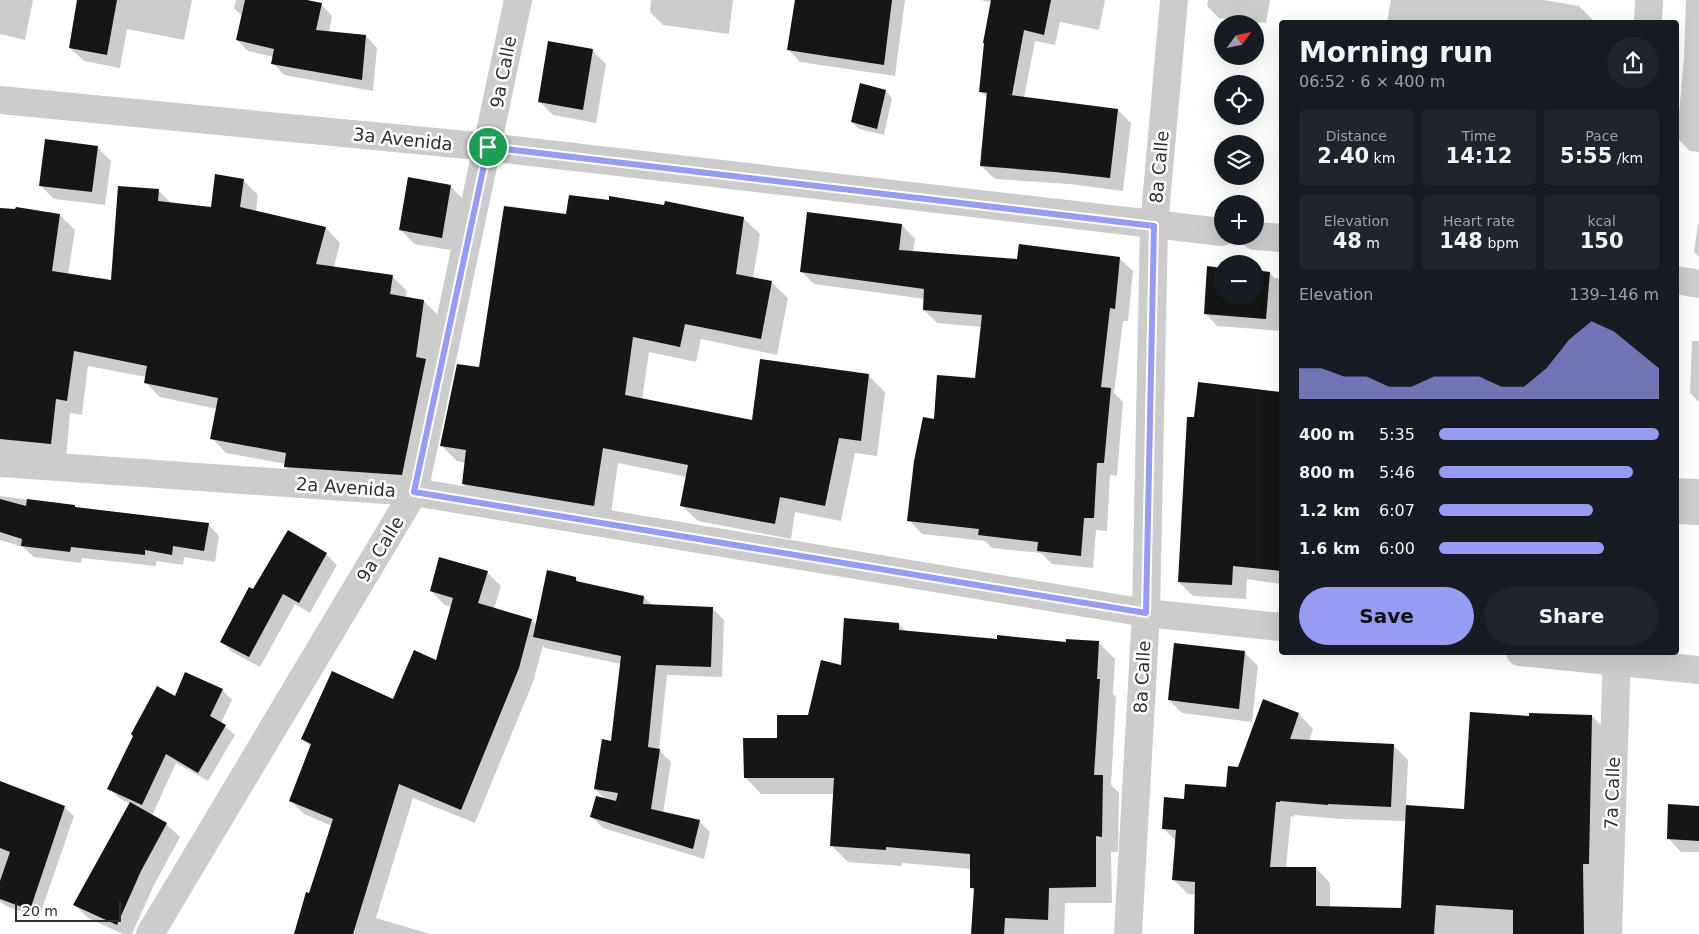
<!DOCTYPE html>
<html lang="en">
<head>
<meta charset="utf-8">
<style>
	:root { --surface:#171b24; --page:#20242c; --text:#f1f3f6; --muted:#9ea1a6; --accent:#979cf3 }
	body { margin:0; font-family:"DejaVu Sans",sans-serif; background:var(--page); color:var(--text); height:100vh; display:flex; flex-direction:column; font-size:19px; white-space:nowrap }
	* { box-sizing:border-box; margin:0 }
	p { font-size:16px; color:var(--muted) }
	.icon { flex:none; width:28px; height:28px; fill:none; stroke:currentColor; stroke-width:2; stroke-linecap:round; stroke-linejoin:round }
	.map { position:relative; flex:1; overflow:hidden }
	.sheet { position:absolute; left:1279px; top:20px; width:400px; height:635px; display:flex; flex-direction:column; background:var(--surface); border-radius:5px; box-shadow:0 5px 20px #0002 }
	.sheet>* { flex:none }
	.needle { width:32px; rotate:57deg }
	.fabs { position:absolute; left:1214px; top:15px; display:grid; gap:10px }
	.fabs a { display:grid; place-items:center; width:50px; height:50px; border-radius:50%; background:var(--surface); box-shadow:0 5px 20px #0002; font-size:25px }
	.scale { position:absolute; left:15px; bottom:12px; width:106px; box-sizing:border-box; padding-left:5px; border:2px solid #2f2f2f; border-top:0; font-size:14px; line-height:18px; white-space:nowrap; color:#2f2f2f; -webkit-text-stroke:4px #fff; paint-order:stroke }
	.pin { position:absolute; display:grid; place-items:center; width:42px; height:42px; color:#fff; margin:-21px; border:2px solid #fff; border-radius:50%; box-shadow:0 1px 5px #0007 }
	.round { display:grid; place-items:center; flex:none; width:52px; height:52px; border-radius:26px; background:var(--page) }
	.headline { display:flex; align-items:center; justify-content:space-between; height:85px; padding:0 20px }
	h1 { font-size:28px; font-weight:800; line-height:38px }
	.stats { display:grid; grid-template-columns:repeat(3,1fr); gap:8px; height:85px; padding:5px 20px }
	.stats div { display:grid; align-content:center; border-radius:5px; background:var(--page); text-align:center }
	.stats b { font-size:21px; font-weight:800 }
	.stats small { font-size:14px; font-weight:400 }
	.stats p { font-size:14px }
	.chart { height:140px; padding:10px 20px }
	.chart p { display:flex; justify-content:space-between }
	.chart svg { width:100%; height:90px; margin-top:5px; fill:var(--accent); opacity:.7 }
	.action { display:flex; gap:10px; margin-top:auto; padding:10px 20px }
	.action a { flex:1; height:58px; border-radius:30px; background:var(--accent); color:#111; font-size:20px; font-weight:800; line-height:58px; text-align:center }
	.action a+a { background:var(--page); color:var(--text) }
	ul { padding:0 20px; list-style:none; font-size:16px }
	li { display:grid; grid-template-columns:80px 60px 1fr; align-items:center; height:38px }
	li i { height:12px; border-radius:6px; background:var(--accent) }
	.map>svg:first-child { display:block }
	.shadow { fill:#0003; fill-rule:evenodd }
	.building { fill:#161616 }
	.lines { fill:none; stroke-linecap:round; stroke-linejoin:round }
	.minor { stroke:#ccc; stroke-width:28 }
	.tertiary { stroke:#ccc; stroke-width:28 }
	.route-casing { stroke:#fff; stroke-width:10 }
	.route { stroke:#979cf3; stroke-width:6 }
	.labels { text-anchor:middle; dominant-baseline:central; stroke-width:5; stroke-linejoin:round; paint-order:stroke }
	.street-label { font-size:18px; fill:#2f2f2f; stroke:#fff }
</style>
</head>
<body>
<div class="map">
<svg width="1699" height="934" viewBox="0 0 1699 934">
	<rect width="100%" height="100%" fill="#fff"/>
	<path class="shadow" d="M 0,0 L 33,0 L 25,40 L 0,34 Z
		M 78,0 L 192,0 L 184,40 L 127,29 L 120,68 L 84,61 L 70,48 Z
		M 236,0 L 301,0 L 321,4 L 332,16 L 329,33 L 366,36 L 377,48 L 373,91 L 284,75 L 273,63 L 274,57 L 248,51 L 237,40 L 242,16 L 234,8 Z
		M 651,0 L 733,0 L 729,34 L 663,25 L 650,12 Z
		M 796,0 L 905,0 L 895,76 L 800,62 L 789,50 Z
		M 980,0 L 1105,0 L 1099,30 L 1060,22 L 1055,45 L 1035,41 L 1024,98 L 1118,110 L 1131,123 L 1123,191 L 1069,184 L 995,179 L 981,166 L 988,98 L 980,91 L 992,2 Z
		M 1208,0 L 1270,0 L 1266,23 L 1219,18 L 1207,6 Z
		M 1391,0 L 1544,0 L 1579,6 L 1592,19 L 1591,22 L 1387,22 Z
		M 1686,0 L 1699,0 L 1699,152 L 1690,151 L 1677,138 L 1684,56 Z
		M 592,50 L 606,64 L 596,123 L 553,115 L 539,101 Z
		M 886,91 L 892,98 L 884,135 L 859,129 L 852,122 Z
		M 97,147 L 111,161 L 105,205 L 54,199 L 40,185 Z
		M 243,180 L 258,195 L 256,212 L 326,228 L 340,243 L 334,267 L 392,276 L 407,291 L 406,298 L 424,301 L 439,316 L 416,490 L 300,482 L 286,467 L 286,464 L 226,453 L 212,438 L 217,409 L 160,397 L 145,382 L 146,377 L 88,366 L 82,415 L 70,413 L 66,459 L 0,454 L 0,209 L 60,215 L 75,230 L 68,275 L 112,281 L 158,190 L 172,204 L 212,208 Z
		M 450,186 L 464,200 L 456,251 L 414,244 L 401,230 Z
		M 568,216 L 744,219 L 760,234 L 753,279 L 772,283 L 788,298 L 777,355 L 701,339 L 696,362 L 649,352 L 642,400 L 754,422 L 869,376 L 885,392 L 877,456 L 855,453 L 841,521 L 795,512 L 791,539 L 698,521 L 682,506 L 687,477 L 618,463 L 610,521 L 479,500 L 463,484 L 466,463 L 457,461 L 441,445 L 480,369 Z
		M 1698,224 L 1699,224 L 1699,257 L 1694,252 Z
		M 902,225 L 915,239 L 913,252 L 1018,260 L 1119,258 L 1133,271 L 1128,321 L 1123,321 L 1114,393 L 1123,402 L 1117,476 L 1110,475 L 1107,531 L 1096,530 L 1093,568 L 1052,564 L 1041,553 L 992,548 L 985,541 L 922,534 L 909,520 L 935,420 L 976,379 L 982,327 L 937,323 L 924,310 L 925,299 L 814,284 L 801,271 Z
		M 1209,268 L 1222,269 L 1222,296 L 1255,296 L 1255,272 L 1270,273 L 1274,278 L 1281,278 L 1281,331 L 1217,326 L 1205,313 Z
		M 1692,341 L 1699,341 L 1699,402 L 1690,393 Z
		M 1280,429 L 1281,430 L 1281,584 L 1247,579 L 1246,599 L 1193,596 L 1179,582 Z
		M 1676,478 L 1699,479 L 1699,525 L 1676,524 Z
		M 0,496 L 75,506 L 78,509 L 208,524 L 219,536 L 215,562 L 184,557 L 183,565 L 156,561 L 156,566 L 82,558 L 81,563 L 34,557 L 23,547 L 0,540 Z
		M 326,554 L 337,565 L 310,613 L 295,604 L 260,667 L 232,652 L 221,641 L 254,591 Z
		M 487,572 L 501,586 L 494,609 L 532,620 L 537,625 L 576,578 L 581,584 L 644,597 L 653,606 L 712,608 L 724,620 L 722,677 L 667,675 L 659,750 L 671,762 L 663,813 L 699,821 L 710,832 L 704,859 L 603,828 L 592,817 L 606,800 L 595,789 L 612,742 L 621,664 L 545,648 L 543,645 L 533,682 L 475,823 L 413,798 L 376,918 L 430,934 L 295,934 L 332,826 L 304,814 L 290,800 L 311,747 L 303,739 L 394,701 L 437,661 L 452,607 L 445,605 L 431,591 Z
		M 899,624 L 907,632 L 998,641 L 1067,644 L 1098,642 L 1115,659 L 1113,694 L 1116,697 L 1111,785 L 1119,793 L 1118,852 L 1111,852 L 1112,903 L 1065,903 L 1064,934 L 972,934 L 975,891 L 971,888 L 971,869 L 902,863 L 901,866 L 848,862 L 831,845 L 834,794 L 761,794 L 745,777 L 778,739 L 809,717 L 842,666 Z
		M 1244,652 L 1258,666 L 1252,722 L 1182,713 L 1169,700 Z
		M 222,690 L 232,700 L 221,723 L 235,735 L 208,781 L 176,763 L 152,816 L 166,824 L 180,837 L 154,885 L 132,934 L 123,934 L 88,918 L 75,905 L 130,804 L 119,798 L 109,788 L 175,698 Z
		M 1299,714 L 1313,729 L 1309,741 L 1393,745 L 1408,760 L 1406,806 L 1465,810 L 1530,718 L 1592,716 L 1607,731 L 1598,934 L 1196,934 L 1196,895 L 1188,894 L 1173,879 L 1177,842 L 1163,828 L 1185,800 L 1228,789 L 1239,768 ZM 1294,815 L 1342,819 L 1406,821 L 1403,910 L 1330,908 L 1330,883 L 1316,868 L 1286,868 L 1291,816 L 1294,817 Z
		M 0,783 L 64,807 L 74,816 L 39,918 L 6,906 L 0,901 Z
		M 1699,807 L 1699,852 L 1681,852 L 1668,838 Z"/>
	<path class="building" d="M 77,0 L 117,0 L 107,55 L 69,48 Z
		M 245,0 L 307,0 L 322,3 L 316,30 L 366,35 L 362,80 L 271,64 L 274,49 L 236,40 Z
		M 795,0 L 892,0 L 884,65 L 787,50 Z
		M 991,0 L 1051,0 L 1044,35 L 1024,30 L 1012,95 L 979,92 L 984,43 L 983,43 Z
		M 548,41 L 593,49 L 583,110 L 538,102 Z
		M 860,83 L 886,90 L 877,129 L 851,122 Z
		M 987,92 L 1118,109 L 1110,178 L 1055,172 L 980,166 Z
		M 45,139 L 98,146 L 92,192 L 39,186 Z
		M 215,174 L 244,179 L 240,207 L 326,227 L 316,264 L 393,275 L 390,294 L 424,300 L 416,357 L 426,359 L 402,475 L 284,467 L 286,453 L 210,439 L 218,398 L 144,383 L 147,366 L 74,351 L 67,401 L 56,399 L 51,444 L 0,439 L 0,208 L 15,209 L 16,207 L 60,214 L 52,271 L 111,280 L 118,186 L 159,189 L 158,201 L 211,207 Z
		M 408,177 L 451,185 L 442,238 L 399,230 Z
		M 569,195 L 609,200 L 609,196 L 664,205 L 665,201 L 744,217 L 736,274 L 772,281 L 761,339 L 685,324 L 680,347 L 633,337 L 625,395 L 752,420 L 760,359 L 869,374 L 861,441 L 839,438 L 825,506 L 780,497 L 775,524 L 680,506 L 688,465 L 603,448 L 594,506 L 462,484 L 466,450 L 440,446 L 457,364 L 479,367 L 504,206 L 566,214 Z
		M 807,212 L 902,224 L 899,250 L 1017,259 L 1019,244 L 1120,257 L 1115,309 L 1110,308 L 1101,387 L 1111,388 L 1104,463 L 1097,463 L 1094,518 L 1084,518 L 1081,556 L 1037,551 L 1038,542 L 978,535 L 979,529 L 907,521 L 914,461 L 923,417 L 934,419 L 937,375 L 975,378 L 982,315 L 923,310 L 924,289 L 800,272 Z
		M 1207,266 L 1222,268 L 1222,296 L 1255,296 L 1255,270 L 1270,272 L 1266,319 L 1204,314 Z
		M 1198,382 L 1281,392 L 1281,571 L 1233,566 L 1232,585 L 1178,582 L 1187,417 L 1194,417 Z
		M 0,499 L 26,506 L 27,499 L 75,505 L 75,507 L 209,523 L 204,551 L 173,546 L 172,555 L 145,550 L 145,555 L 71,547 L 70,552 L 21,546 L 22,539 L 0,532 Z
		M 288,530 L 327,553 L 299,603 L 283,594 L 249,657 L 220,642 L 249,587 L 253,589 Z
		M 439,557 L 488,571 L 478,603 L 532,619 L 519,668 L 461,810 L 399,784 L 353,934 L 294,934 L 306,892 L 309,893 L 333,819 L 289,801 L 311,744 L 301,739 L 332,671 L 393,699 L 414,650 L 436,660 L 453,598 L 430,591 Z
		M 547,570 L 576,577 L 576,581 L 644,596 L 643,604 L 713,607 L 711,667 L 656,665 L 648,747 L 660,749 L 651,809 L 700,820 L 693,849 L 590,817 L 596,796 L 616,801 L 618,793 L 594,789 L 602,739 L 611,741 L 621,656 L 533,637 Z
		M 844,618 L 899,623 L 899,630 L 997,639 L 997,635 L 1066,642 L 1066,639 L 1099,641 L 1097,679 L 1100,679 L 1094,775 L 1103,775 L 1102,837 L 1096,836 L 1096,887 L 1049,888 L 1048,920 L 1005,918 L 1004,934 L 971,934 L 974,888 L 970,888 L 970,854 L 886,847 L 886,850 L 830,846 L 834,778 L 744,778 L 743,738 L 777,738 L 777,715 L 808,715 L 821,660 L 841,665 Z
		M 1174,643 L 1245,651 L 1239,709 L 1168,700 Z
		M 185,672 L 223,689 L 210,716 L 226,725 L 198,773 L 166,754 L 142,805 L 107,789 L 133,736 L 131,734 L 157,686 L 175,696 Z
		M 1263,699 L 1299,713 L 1290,739 L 1394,744 L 1391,807 L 1328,804 L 1328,805 L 1280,801 L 1280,802 L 1276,802 L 1270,867 L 1316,867 L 1316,906 L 1401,908 L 1406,805 L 1464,809 L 1470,712 L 1529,716 L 1529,713 L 1592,715 L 1589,864 L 1583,864 L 1584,934 L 1513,934 L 1513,910 L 1436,905 L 1434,934 L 1194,934 L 1195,882 L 1172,880 L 1176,830 L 1162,829 L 1164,797 L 1184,799 L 1185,784 L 1226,787 L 1228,766 L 1238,767 Z
		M 0,781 L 65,806 L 30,910 L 0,899 L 0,881 L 10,852 L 0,848 Z
		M 130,802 L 167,823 L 141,871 L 117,925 L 73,905 Z
		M 1668,804 L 1699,806 L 1699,841 L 1667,839 Z"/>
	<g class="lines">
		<path class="minor" d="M 1648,22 L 1649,0
			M 0,100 L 488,147 L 1222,232
			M 1255,236 L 1281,238
			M 1676,280 L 1699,284
			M 0,463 L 414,492 L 1146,613 L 1281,627
			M 1520,652 L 1699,670
			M 150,934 L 414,492 L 518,0
			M 1608,934 L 1617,652"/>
		<path class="tertiary" d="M 1128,934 L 1146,613 L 1154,226 L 1174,0"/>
	</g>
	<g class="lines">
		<g class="route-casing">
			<path id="route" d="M 488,147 L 1154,226 L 1146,613 L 414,492 Z"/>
		</g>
		<use href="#route" class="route"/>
	</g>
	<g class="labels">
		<g class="street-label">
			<text transform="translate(503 72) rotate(-79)">9a Calle</text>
			<text transform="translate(403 139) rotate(6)">3a Avenida</text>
			<text transform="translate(1159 167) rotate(-85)">8a Calle</text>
			<text transform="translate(346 487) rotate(4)">2a Avenida</text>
			<text transform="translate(380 549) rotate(-59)">9a Calle</text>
			<text transform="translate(1142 677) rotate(-87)">8a Calle</text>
			<text transform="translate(1612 793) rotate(-88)">7a Calle</text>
		</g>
	</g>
</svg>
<div class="fabs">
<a><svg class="needle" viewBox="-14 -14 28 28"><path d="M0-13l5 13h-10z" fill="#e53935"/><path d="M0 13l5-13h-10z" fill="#9ea1a6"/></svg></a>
<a><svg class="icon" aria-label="locate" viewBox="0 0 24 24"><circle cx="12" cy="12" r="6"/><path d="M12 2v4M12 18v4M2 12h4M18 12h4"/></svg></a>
<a><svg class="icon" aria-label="layers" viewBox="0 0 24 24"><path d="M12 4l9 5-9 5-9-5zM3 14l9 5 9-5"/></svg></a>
<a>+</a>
<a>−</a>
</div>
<div class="scale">20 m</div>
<div class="pin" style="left:488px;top:147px;background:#1e9e55"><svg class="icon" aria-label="arrive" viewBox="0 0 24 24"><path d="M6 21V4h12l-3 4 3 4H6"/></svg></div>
<section class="sheet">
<div class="headline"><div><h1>Morning run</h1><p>06:52 · 6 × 400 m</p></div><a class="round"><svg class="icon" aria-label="share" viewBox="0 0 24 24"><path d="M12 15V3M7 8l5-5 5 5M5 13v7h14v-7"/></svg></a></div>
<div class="stats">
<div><p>Distance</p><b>2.40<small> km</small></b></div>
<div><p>Time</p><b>14:12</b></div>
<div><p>Pace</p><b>5:55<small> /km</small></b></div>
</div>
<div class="stats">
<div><p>Elevation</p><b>48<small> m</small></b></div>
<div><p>Heart rate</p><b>148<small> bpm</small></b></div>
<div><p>kcal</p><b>150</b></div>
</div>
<div class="chart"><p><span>Elevation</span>139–146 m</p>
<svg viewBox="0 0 160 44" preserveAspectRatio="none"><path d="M0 44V29L10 29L20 33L30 33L40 38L50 38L60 33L70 33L80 33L90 38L100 38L110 29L120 15L130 6L140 11L150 20L160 29V44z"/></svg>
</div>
<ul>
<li><b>400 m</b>5:35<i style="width:100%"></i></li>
<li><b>800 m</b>5:46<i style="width:88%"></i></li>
<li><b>1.2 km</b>6:07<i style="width:70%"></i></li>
<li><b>1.6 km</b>6:00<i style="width:75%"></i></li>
</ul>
<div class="action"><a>Save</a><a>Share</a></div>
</section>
</div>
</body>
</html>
